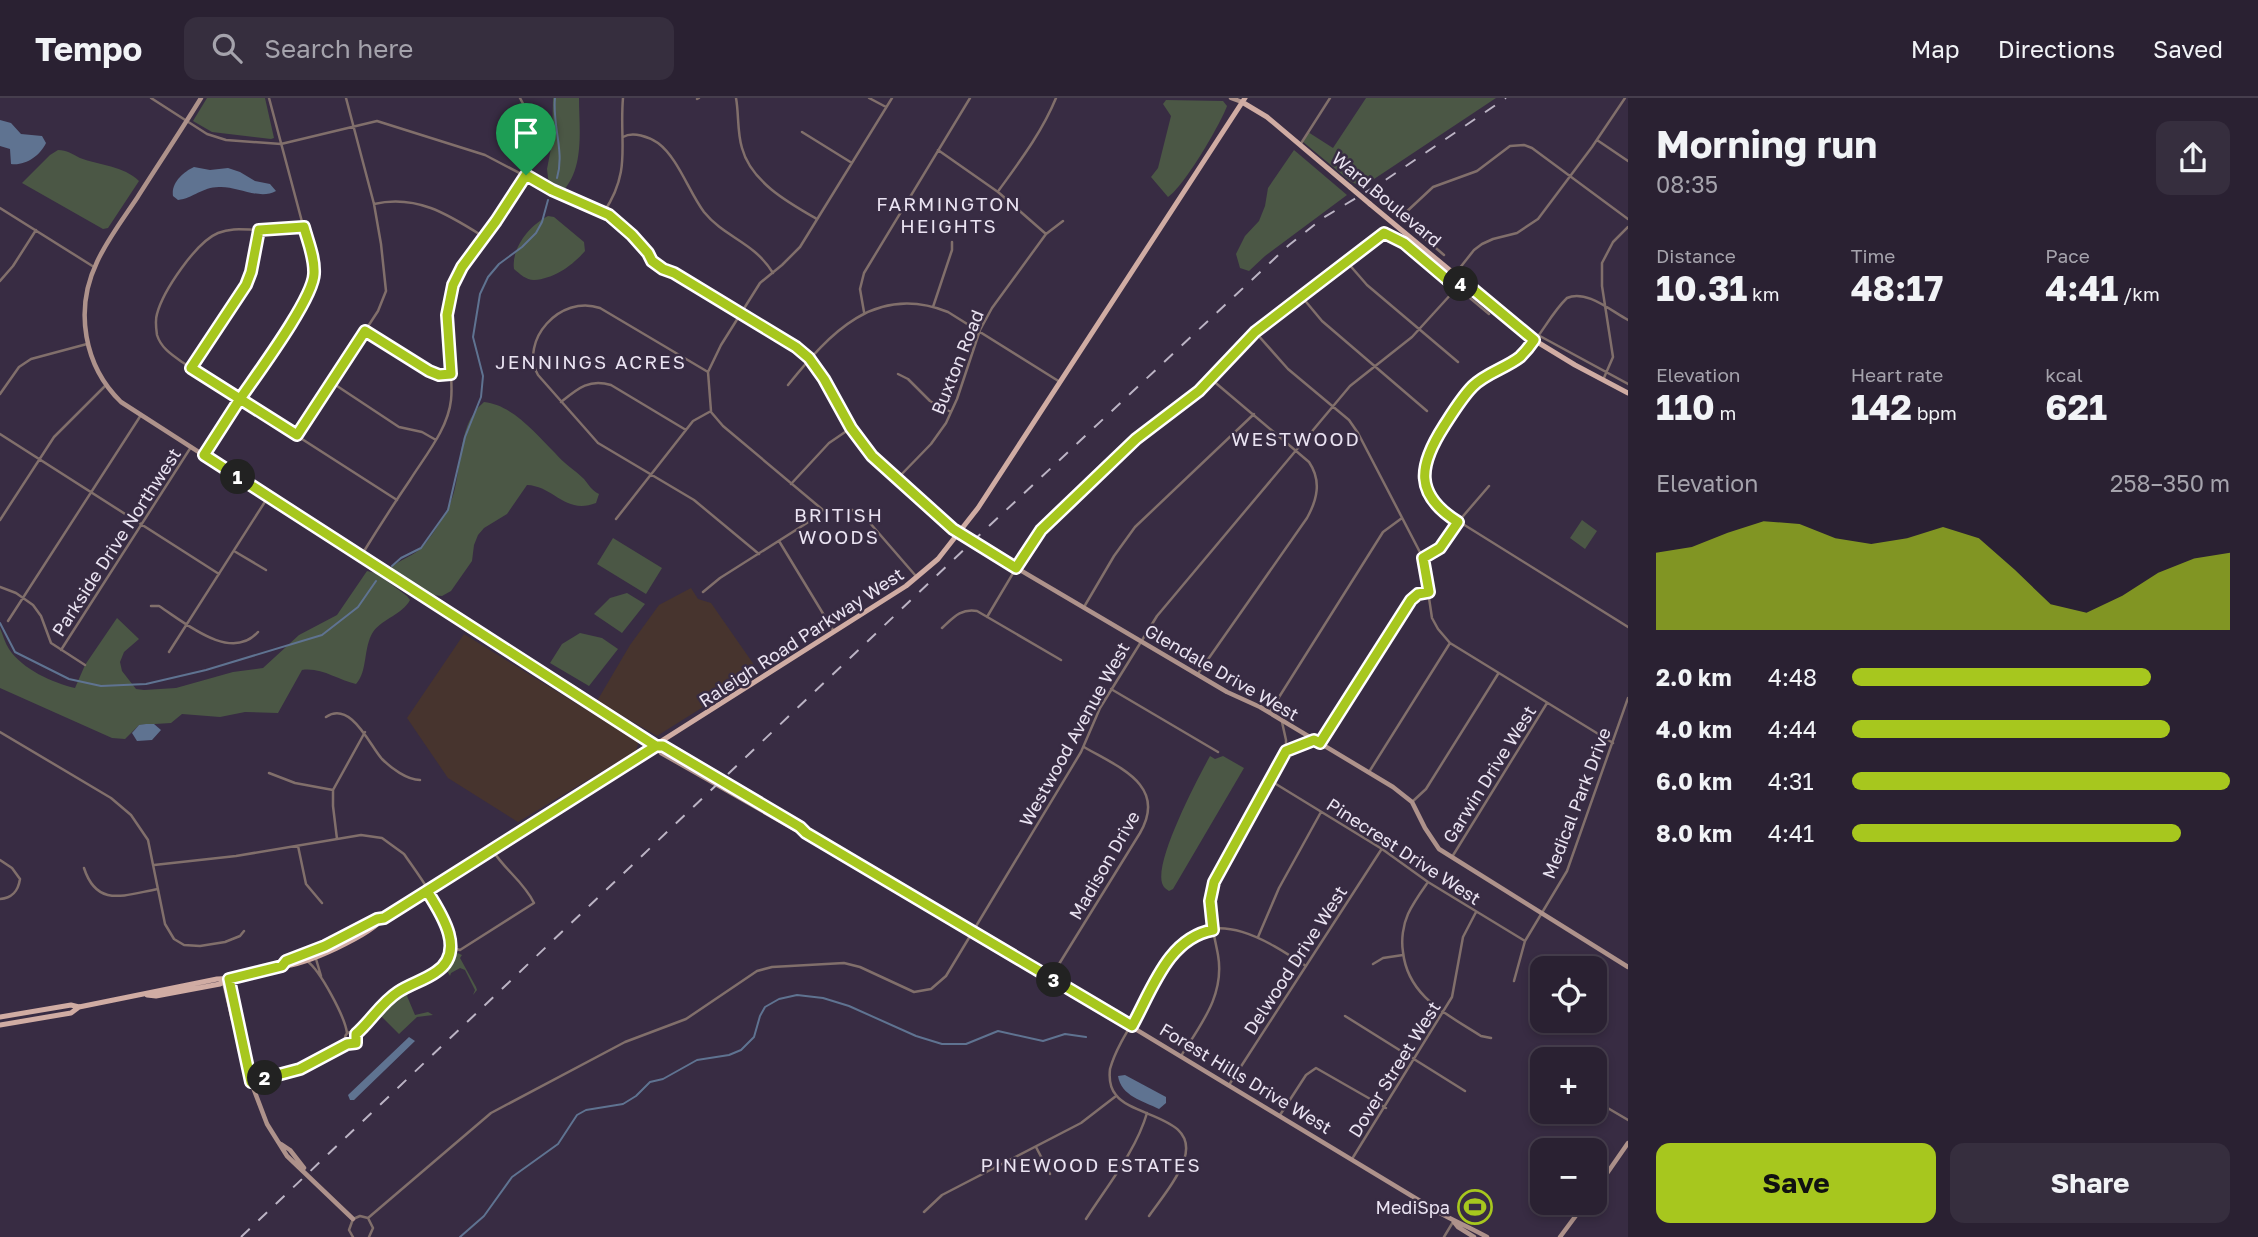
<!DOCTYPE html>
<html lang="en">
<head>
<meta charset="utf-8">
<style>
	:root { --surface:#2a2132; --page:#362e3e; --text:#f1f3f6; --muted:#a5a3ac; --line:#463e4d; --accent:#a7c71e }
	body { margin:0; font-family:"Golos Text",sans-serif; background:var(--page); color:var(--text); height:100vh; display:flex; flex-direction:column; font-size:26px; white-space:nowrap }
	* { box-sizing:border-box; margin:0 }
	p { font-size:23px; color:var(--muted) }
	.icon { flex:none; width:38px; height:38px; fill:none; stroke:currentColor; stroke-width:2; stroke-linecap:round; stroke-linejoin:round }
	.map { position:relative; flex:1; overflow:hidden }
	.side { display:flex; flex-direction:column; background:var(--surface); width:630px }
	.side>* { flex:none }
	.tools { position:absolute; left:1530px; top:858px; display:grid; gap:14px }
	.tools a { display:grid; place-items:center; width:77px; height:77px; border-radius:14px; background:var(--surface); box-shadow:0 4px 10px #0003,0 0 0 2px var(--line); font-size:35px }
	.pin { position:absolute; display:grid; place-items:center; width:60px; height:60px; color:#fff; margin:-72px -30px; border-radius:50% 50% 50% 0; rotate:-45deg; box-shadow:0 0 7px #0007 }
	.pin .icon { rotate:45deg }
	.km { position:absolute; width:35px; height:35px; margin:-18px; border-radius:50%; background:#222; color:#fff; font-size:19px; line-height:35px; text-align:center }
	.round { display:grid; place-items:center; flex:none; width:74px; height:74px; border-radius:14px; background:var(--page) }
	.headline { display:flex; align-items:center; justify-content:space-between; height:119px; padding:0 28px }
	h1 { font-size:38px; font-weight:700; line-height:52px }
	.stats { display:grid; grid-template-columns:repeat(3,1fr); gap:10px; height:119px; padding:7px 28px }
	.stats div { display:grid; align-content:center }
	.stats b { font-size:35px; font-weight:700 }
	.stats small { font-size:19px; font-weight:400 }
	.stats p { font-size:19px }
	.chart { height:196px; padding:14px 28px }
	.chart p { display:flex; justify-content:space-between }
	.chart svg { width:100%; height:126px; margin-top:7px; fill:var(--accent); opacity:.7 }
	.primary-button { display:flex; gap:14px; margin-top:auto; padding:14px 28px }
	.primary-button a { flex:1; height:80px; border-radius:14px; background:var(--accent); color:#111; font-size:28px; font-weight:700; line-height:80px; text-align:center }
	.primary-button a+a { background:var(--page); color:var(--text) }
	ul { padding:0 28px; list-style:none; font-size:23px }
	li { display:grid; grid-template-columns:112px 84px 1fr; align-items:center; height:52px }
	li i { height:18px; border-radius:9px; background:var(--accent) }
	header { display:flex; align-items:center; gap:42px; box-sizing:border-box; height:98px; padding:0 35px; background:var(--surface); border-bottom:2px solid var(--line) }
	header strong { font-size:33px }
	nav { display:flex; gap:38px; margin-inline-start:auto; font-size:24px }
	.search { width:490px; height:63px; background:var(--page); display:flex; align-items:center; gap:18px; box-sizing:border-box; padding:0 24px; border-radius:14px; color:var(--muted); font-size:26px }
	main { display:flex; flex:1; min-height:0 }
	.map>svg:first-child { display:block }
	.commercial { fill:#47342e }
	.green { fill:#4b5745 }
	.water { fill:#5f7391 }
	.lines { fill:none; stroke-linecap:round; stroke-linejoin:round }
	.stream { stroke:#5f7391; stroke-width:2 }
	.street { stroke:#816f6b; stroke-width:2.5 }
	.secondary { stroke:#ae928b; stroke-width:4.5 }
	.primary { stroke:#d0aca3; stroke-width:5 }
	.rail { stroke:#bcb4c5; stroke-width:2; stroke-dasharray:12 12; stroke-linecap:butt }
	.primary-bridge { stroke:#d0aca3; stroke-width:5 }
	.route-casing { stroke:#fff; stroke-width:14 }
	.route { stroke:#a7c71e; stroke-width:9 }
	.labels { text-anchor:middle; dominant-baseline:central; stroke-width:5; stroke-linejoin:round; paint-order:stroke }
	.street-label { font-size:18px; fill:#eae3f2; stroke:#382c43 }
	.poi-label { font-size:18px; fill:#eae3f2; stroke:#382c43; text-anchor:end }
	.neighbourhood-label { font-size:19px; letter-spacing:2px; fill:#eae3f2; stroke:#382c43 }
</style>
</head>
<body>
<header>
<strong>Tempo</strong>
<div class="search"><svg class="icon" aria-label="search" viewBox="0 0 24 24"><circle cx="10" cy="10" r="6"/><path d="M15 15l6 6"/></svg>Search here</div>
<nav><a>Map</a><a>Directions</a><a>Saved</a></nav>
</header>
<main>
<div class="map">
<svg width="1628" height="1139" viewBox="0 0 1628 1139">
	<rect width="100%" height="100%" fill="#382c43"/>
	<path class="commercial" d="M 691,490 L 698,501 L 711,505 L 759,574 L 657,638 L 597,603 L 630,547 L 659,507 Z
		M 464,536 L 637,643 L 638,646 L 636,653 L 518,724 L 448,680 L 407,620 Z"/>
	<path class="green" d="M 207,0 L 265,0 L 274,40 L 271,41 L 212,34 L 193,23 Z
		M 553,0 L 579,0 C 579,30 585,69 563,93 L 557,93 L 549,88 L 547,71 L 552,45 Z
		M 1366,0 L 1496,0 L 1362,89 L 1350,83 L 1302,43 L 1308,34 L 1333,50 Z
		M 1166,2 L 1223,3 L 1227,8 C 1220,27 1184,89 1168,99 L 1151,79 L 1158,70 L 1171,18 L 1163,6 Z
		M 58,52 C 67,52 72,56 80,60 C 99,67 124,68 139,83 L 108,130 L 103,131 L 22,85 L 50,57 Z
		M 1294,52 L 1347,97 L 1265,158 L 1249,173 L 1240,170 L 1236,156 L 1245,138 L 1259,123 L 1265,108 L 1268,90 Z
		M 548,118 L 554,119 L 584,144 L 585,153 C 573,167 554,181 534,182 C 526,182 520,176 514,171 C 511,150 530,127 548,118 Z
		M 484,304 C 513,307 536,336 555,355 C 563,365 575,372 584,381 C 589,387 591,392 599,396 L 596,405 C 565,417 554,388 527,387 L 507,416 L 484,430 L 478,437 L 474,447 L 472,463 L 451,493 L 442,498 L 432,497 L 410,486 L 391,470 C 399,462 410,459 419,452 C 427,446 442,422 447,412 C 465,381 453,329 484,304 Z
		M 1582,422 L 1597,433 L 1585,451 L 1570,440 Z
		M 613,440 L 662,470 L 646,496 L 597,466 Z
		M 367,473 L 376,475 L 407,498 L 410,502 C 402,517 383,520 373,534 C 363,550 368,573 356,586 C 338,582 321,569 302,572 L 278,615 L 245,614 L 220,619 L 182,616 L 171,625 L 139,627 L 125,641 L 112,640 L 0,590 L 0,530 C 3,537 5,545 9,551 C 22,571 53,585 75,590 L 85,567 L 117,520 L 139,541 L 124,554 L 120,564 L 122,573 L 136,591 L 144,592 L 176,590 L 233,574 L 263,570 L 299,537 L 337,517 Z
		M 627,495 L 645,506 L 622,535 L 594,516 L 610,500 Z
		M 580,535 L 602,540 L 618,551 L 589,588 L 550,565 L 562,546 Z
		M 1210,658 L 1215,661 L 1223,658 L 1244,670 L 1173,791 L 1169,793 C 1165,790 1164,790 1162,785 C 1155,761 1198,680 1210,658 Z
		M 455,854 L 462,857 L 460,860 L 476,889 L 477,892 L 473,897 L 475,892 L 465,872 L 460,870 L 451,875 L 450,878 L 446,871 L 452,856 Z
		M 405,893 L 409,895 L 407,898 L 415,917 L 428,914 L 433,917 L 417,919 L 399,936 L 379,916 L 393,901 Z"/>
	<path class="water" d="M 0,22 L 11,25 L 21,36 L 42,38 L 46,45 C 40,58 25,68 11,66 L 10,51 L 0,48 Z
		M 194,69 L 210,72 L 228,70 L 240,74 L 255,83 L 270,86 L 276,93 C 260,102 239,89 221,89 C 203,88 194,100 178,102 L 173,98 C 171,85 183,74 194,69 Z
		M 146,626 L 154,626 L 161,632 L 152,642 L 137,643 L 132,635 L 139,627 Z
		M 409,939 L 415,943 L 354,1002 L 350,1002 L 348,997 Z
		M 1125,977 L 1166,999 L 1166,1005 L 1159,1011 C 1143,1003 1121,998 1118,978 Z"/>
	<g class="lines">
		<path class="stream" d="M 555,0 C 552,28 565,53 557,80
			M 392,468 L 401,460 L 421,450 L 448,412 L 465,339 L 481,299 L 483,278 L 473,239 L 480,196 L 488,179 L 499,166 L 522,149 L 536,135 L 542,124 L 548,102
			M 0,525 L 15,554 L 69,581 L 101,588 L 146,586 L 206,572 L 322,537 L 358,509 L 376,483
			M 460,1139 L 484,1118 L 512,1079 L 558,1046 L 577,1017 L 586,1012 L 623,1006 L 636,998 L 650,984 L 663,981 L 697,962 L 729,957 L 741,952 L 754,939 L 760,918 L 765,909 L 779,901 L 797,897 L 823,900 L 849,908 L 916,938 L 942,946 L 966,946 L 998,933 L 1043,943 L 1065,936 L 1086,939"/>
		<path class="street" d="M 151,0 L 207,36 L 226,42 L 281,46 L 377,23 L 485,57 L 552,92 L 609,117 L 632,137 L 648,155 L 652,163 L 663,171 L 674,175 L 785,241 L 809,260 L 824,281 L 851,330 L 872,358 L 957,434
			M 736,0 C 739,16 737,34 742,50 C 751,84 789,105 817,121
			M 869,0 L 886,9
			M 697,1 L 699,0
			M 802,34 L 852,65
			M 623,39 C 633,33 649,39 658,45 C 678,60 689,94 704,114 C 725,140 753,143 773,175
			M 1597,42 L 1628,63
			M 1300,47 L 1330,0
			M 938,52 L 998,94 L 1046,136
			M 999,92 C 1020,63 1042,34 1056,0
			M 374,106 C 417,96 449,117 484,139
			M 0,110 L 94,169
			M 604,114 C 632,72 619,46 623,0
			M 1403,117 L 1433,89 L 1477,73 L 1510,48 L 1524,47 L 1532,50 L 1628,121
			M 1409,127 L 1444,157
			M 304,129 C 290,130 275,132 261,132 C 245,132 233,129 218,135 C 196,144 163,193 157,216 C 155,222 156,230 157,237 C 161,250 172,257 182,264 L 397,402
			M 1347,164 L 1367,187 L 1458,264
			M 1455,176 L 1474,152 L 1482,146 L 1493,141 L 1517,135 L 1538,121 L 1592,49 L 1625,0
			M 0,183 L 13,168 L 36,132
			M 1458,190 L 1489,216
			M 1302,199 L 1322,223 L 1427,313
			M 933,209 L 952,152 L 952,144
			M 864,214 L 860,191 L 864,175 L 970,0
			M 1628,222 C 1611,213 1586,191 1567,200 C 1549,217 1539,243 1520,259 C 1506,270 1487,275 1474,287 C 1463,297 1456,310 1448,322 C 1428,353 1409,382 1442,413 L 1628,529
			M 365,233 L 429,273 L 437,277 L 451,276
			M 1256,235 L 1288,271 L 1349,322 L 1358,335 L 1423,460 L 1432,520 L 1438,531 L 1450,545 L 1613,645
			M 1538,237 L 1628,286
			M 191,270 L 246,187 L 251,174 L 259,132
			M 708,274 L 600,210 C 560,196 519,243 538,277 L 598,345 L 694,402 L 759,456
			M 898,276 L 908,281 L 930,303 L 951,314
			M 1603,282 L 1613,259 L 1602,188 L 1602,165 L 1613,144 L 1628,129
			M 331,284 L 399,329 L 422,334 L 436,342
			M 788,287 C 830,235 875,185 948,214 L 1060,284
			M 0,296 L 19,269 L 31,261 L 87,246
			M 561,304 C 577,291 589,280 611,287 L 686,332
			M 711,314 L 723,328 L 823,412 L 852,412 L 863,417 L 915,477
			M 0,336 L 219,476
			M 297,337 L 378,213 L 386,193 L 381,146 L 374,106 L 346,0
			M 204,357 L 308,197 L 313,183 L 313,165 L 269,0
			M 897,381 L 931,346 L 946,325 L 957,301 L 980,232 L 992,210 L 1046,136 L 1063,123
			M 791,386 L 829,345 L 851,330
			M 616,421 L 693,323 L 711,313 L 708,274 L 721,247 L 760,185 L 782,167 L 800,149 L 892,0
			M 0,422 L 54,339 L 106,287
			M 779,443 L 833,532
			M 234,453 L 266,472
			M 361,458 C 377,432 393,407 410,382 C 425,358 448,331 451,302 C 455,267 439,230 450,196 C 467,142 551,84 532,24 C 529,15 524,8 520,0
			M 1423,460 L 1440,450 L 1458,424 L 1489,388
			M 0,489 L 16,495 L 33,507 L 41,518 L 51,545 L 85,567
			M 703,494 L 720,480 L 810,423 L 823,412
			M 151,508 L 159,508 C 184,524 231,565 258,534
			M 1084,509 L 1114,458 L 1135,429 L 1254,316
			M 987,519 L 1028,450 L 1058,415 L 1146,333 L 1199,293 L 1255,234 L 1384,135 L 1404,145 L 1457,190
			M 8,523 L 141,317
			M 942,530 C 953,520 961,510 977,513 L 1061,562
			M 61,552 L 191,349
			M 169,554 L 268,399
			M 1197,577 L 1307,420 C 1317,402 1322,383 1309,364 L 1211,281
			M 1111,591 L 1218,654
			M 1269,615 L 1383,434 L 1402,420
			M 326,619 C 351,602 370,648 382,661 C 391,670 407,682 420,682
			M 0,634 L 111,700 L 131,717 L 148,742 L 165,826 L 174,841 L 184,847 L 200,848 L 225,844 L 240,838 L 244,833
			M 1320,645 L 1411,501 L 1418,496 L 1428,495
			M 1288,652 L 1314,642
			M 1369,674 L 1450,545
			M 269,675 L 295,685 L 333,692
			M 1271,683 L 1382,751 L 1428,784 L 1525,843
			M 1412,704 L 1426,691 L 1498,576
			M 337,741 L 333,708 L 333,692 L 365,634
			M 298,748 L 306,786 L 322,805
			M 1452,759 L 1547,605
			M 0,762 L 12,770 L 20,781 C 18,794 12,800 0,801
			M 154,767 L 236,758 L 361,737 L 382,740 L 404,756 C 421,781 471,843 441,871 C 429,881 411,886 398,894 C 381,905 371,923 356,936
			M 84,770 C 97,810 124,797 158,791
			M 1428,784 C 1421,794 1413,805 1408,816 C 1403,827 1401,842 1403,854 C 1408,899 1447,916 1481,938 L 1491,940
			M 1258,839 L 1279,790 L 1321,714
			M 450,849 L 460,852 L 534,805 C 524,784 505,772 493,753
			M 316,861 L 321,878
			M 307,863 C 320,872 345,919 347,935
			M 1373,866 L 1383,860 L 1403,857
			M 1051,879 L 1140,735 C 1168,687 1118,669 1084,649
			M 1514,883 L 1525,843 L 1567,773 L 1628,600
			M 1345,918 L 1465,993
			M345 940a6 6 0 1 1 12 0a6 6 0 1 1-12 0Z
			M 1181,958 C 1201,926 1225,897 1218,857 C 1214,835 1207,814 1212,791 L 1286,653 L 1286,642 L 1282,624
			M 251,984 L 300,971 L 347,945
			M 1229,987 L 1381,752
			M 1594,1002 L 1628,1022
			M 1280,1017 L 1306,977 L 1316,970 L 1386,1010
			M 1036,1049 L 1050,1076
			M 1352,1061 L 1452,899 L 1463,839 L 1476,814
			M 924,1114 L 942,1097 L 1081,1025 L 1116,998
			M 1149,1118 C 1161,1101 1177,1082 1184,1062 C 1199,1018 1133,1020 1116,997 C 1110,990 1109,980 1110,971 C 1117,946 1135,922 1148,899 C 1157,882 1165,862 1179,848 C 1217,808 1271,845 1306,868
			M 368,1120 L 491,1015 L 625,944 L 686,921 L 757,873 L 772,869 L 844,865 L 860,869 L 914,894 L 931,891 L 946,878 L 1081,654 L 1100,610 L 1157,518 L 1350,288 L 1412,239 L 1463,183
			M 368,1120 L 373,1130 L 369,1139
			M 1086,1121 C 1107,1088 1136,1053 1147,1015
			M 353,1139 L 349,1132 L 353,1121 L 360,1118 L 368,1120
			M 1444,1139 L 1453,1124"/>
		<path class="secondary" d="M 201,0 C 180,34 158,67 137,100 C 123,121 107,142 97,164 C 74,212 84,268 121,304 L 656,648 L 661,655 L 973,833 L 1440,1115 C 1456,1124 1471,1130 1487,1139
			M 1231,0 L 1242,4
			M 959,436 L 1227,594 L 1260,609 L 1393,689 L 1412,704 L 1425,730 L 1439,751 L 1628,869
			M 657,648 L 663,648 L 800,729 L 805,735
			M 229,882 L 251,984 L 267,1026 L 287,1058 L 353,1121
			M 224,884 L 233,922 L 237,925
			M 281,1046 L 290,1052 L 304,1070
			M 1594,1094 L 1628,1045
			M 1454,1124 L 1458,1129 L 1474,1139
			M 1560,1139 L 1586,1104"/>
		<path class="primary" d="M 1242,4 L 1267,19 L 1350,89
			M 1370,106 L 1534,242 L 1575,267 L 1628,295
			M 282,868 C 302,869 373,836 384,819
			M 147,897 L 156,898 L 220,886 L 226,883
			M 0,919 L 71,907 L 79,909 L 217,881 L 237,880 L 282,868 L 287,863 L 325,848 L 377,821 L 384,819 L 906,488 L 938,461 L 978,410 L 1245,0
			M 0,927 L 71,915 L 79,909"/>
		<path class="rail" d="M 241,1139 L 972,444 L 1289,147 L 1323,120 L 1384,83 L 1506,0"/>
		<path class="primary-bridge" d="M 1350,89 L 1370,106"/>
	</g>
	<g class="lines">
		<g class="route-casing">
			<path id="route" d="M 526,77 L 496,123 L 462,169 L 453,187 L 447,217 L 451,276 L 439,277 L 429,273 L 365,233 L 297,337 L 240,301 C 257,276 313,201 314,176 C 315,160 308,144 304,129 L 259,132 L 251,174 L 246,187 L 191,270 L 240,301 L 204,357 L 656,648 C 580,696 504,745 427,793 C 441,815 467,854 436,874 C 425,882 410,886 398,894 C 381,905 371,923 356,936 L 356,945 L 347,946 L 300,971 L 251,984 L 229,881 L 282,868 L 286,863 L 325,848 L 377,821 L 384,820 C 475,763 566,705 656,648 L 663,648 L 800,729 L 806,735 L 1132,928 C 1152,892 1168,840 1213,832 L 1210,803 L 1214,784 L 1286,653 L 1314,642 L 1320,645 L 1411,502 L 1418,496 L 1429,494 L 1423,460 L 1440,450 L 1458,424 C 1413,396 1419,367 1444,328 C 1453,314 1462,299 1473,288 C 1486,275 1506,270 1520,259 C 1525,254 1530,248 1534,242 L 1463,183 L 1457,190 L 1404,145 L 1384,135 L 1255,234 L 1199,293 L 1136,341 L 1041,432 L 1016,470 L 953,431 L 872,358 L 851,330 L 824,281 L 809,260 L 796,249 L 674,175 L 663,171 L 652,163 L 648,155 L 632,137 L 609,117 L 552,92 L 526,77"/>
		</g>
		<use href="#route" class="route"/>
	</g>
	<defs>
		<g id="stadium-ring" transform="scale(1.75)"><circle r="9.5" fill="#382c43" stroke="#a7c71e" stroke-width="1.5"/><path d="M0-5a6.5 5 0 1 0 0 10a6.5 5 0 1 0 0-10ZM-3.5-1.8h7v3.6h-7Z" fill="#a7c71e"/></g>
	</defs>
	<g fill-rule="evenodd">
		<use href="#stadium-ring" x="1475" y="1109"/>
	</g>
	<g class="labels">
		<g class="street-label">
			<text transform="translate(1387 101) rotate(40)">Ward Boulevard</text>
			<text transform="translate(957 264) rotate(-68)">Buxton Road</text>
			<text transform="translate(116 444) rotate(-57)">Parkside Drive Northwest</text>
			<text transform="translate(801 539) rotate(-33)">Raleigh Road Parkway West</text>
			<text transform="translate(1222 574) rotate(30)">Glendale Drive West</text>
			<text transform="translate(1074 636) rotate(-61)">Westwood Avenue West</text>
			<text transform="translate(1489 676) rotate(-58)">Garwin Drive West</text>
			<text transform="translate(1576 705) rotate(-69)">Medical Park Drive</text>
			<text transform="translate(1404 753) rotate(33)">Pinecrest Drive West</text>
			<text transform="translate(1104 767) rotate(-60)">Madison Drive</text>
			<text transform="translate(1295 862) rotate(-57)">Delwood Drive West</text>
			<text transform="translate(1394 971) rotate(-58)">Dover Street West</text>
			<text transform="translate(1246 980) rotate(31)">Forest Hills Drive West</text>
		</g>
		<g class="poi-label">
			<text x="1450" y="1109">MediSpa</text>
		</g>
		<g class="neighbourhood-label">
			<text x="949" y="105">FARMINGTON<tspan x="949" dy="22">HEIGHTS</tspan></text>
			<text x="591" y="263">JENNINGS ACRES</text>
			<text x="1296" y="340">WESTWOOD</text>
			<text x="839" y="416">BRITISH<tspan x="839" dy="22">WOODS</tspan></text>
			<text x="1091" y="1066">PINEWOOD ESTATES</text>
		</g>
	</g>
</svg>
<div class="tools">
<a><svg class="icon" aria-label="locate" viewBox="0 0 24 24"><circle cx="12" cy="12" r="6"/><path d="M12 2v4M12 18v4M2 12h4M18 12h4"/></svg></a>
<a>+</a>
<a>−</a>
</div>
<div class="pin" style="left:526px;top:77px;background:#1e9e55"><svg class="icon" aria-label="arrive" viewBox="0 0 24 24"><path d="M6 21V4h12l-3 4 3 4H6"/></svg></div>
<b class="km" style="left:238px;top:379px">1</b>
<b class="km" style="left:265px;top:980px">2</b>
<b class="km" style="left:1054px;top:882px">3</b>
<b class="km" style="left:1461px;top:186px">4</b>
</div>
<section class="side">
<div class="headline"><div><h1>Morning run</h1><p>08:35</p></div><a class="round"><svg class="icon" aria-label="share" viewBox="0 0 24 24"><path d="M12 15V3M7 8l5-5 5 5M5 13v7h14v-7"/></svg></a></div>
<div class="stats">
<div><p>Distance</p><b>10.31<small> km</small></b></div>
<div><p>Time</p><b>48:17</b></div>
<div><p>Pace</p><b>4:41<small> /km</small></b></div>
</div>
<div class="stats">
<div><p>Elevation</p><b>110<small> m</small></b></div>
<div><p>Heart rate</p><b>142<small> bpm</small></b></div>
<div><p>kcal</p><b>621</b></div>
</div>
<div class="chart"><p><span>Elevation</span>258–350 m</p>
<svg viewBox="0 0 160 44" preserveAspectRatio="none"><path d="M0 44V17L10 15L20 10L30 6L40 7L50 12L60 14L70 12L80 8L90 12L100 23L110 35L120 38L130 32L140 24L150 19L160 17V44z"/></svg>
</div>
<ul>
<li><b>2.0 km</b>4:48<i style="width:79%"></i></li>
<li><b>4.0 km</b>4:44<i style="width:84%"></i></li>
<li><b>6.0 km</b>4:31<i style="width:100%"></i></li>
<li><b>8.0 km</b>4:41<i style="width:87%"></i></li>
</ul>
<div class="primary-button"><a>Save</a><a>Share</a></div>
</section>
</main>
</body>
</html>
